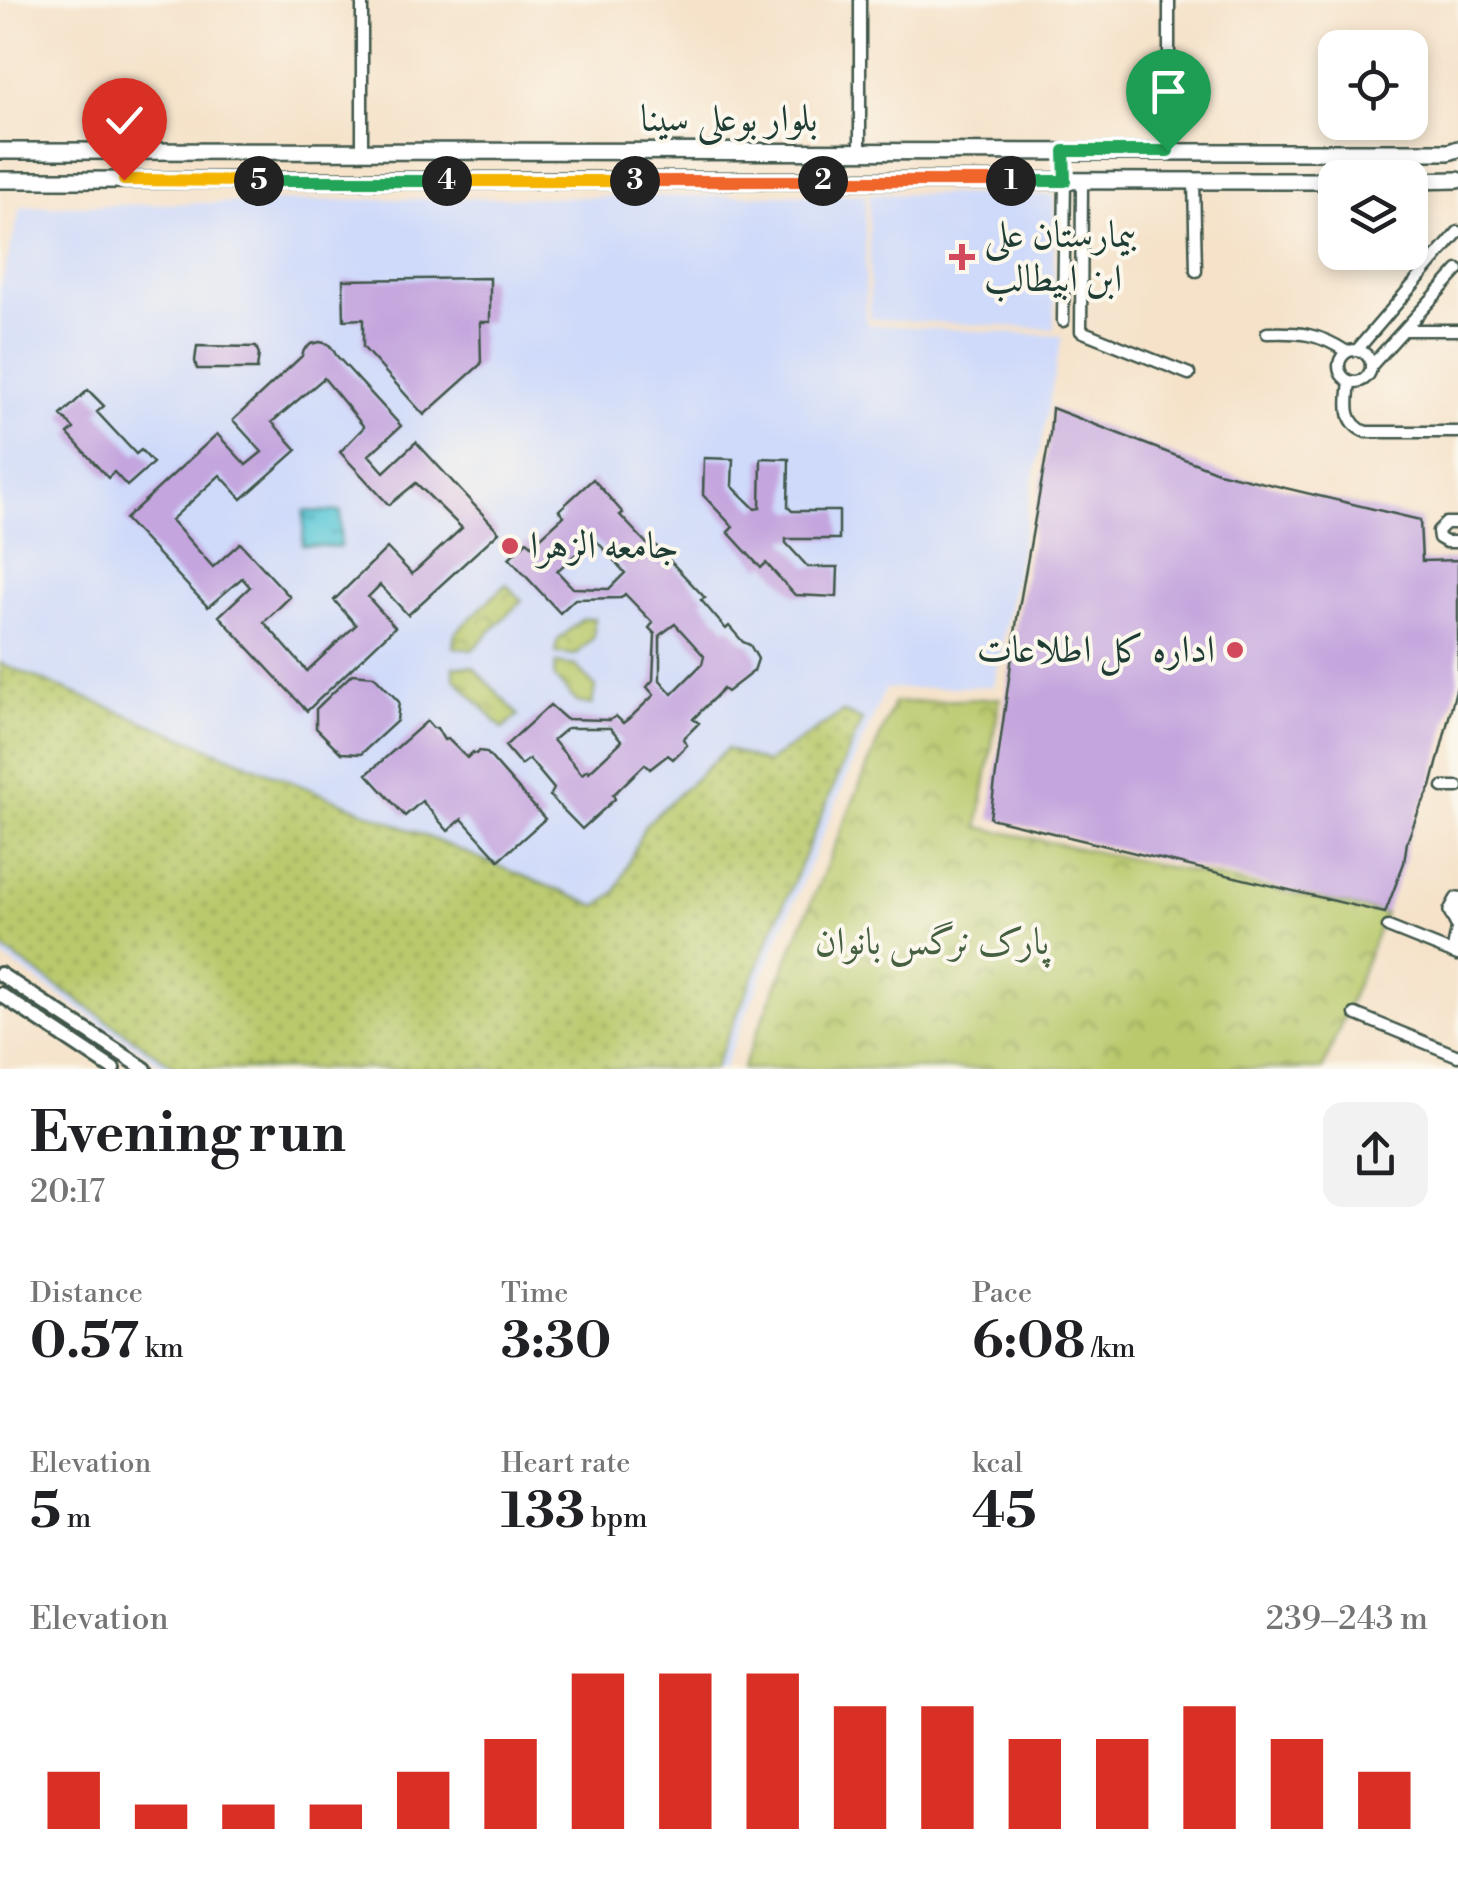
<!DOCTYPE html>
<html lang="en">
<head>
<meta charset="utf-8">
<style>
	:root { --surface:#fff; --page:#f2f2f2; --text:#202124; --muted:#757577; --accent:#d93025 }
	body { margin:0; font-family:"Libre Bodoni",Amiri,serif; background:var(--page); color:var(--text); height:100vh; display:flex; flex-direction:column; font-size:38px; white-space:nowrap }
	* { box-sizing:border-box; margin:0 }
	p { font-size:32px; color:var(--muted) }
	.icon { flex:none; width:55px; height:55px; fill:none; stroke:currentColor; stroke-width:2; stroke-linecap:round; stroke-linejoin:round }
	.map { position:relative; height:1069px; overflow:hidden }
	.details { display:flex; flex-direction:column; background:var(--surface); flex:1 }
	.details>* { flex:none }
	.tools { position:absolute; left:1318px; top:30px; display:grid; gap:20px }
	.tools a { display:grid; place-items:center; width:110px; height:110px; border-radius:20px; background:var(--surface); box-shadow:0 5px 15px #0003; font-size:50px }
	.pin { position:absolute; display:grid; place-items:center; width:85px; height:85px; color:#fff; margin:-102px -42px; border-radius:50% 50% 50% 0; rotate:-45deg; box-shadow:0 0 10px #0007 }
	.pin .icon { rotate:45deg }
	.km { position:absolute; width:50px; height:50px; margin:-25px; border-radius:50%; background:#222; color:#fff; font-size:28px; line-height:50px; text-align:center }
	.round { display:grid; place-items:center; flex:none; width:105px; height:105px; border-radius:20px; background:var(--page) }
	.summary { display:flex; align-items:center; justify-content:space-between; height:170px; padding:0 30px }
	h1 { font-size:55px; font-weight:800; line-height:75px }
	.figures { display:grid; grid-template-columns:repeat(3,1fr); gap:15px; height:170px; padding:10px 30px }
	.figures div { display:grid; align-content:center }
	.figures b { font-size:50px; font-weight:800 }
	.figures small { font-size:28px; font-weight:400 }
	.figures p { font-size:28px }
	.chart { height:280px; padding:20px 30px }
	.chart p { display:flex; justify-content:space-between }
	.chart svg { width:100%; height:180px; margin-top:10px; stroke:var(--accent); stroke-width:6 }
	.map>svg:first-child { display:block }
	.built { fill:#cfdafa }
	.grass { fill:url(#grass-dots); stroke:#6c8350; stroke-width:2.5 }
	.park { fill:url(#park-crowns); stroke:#6c8350; stroke-width:2.5 }
	.water { fill:url(#water-ripples); stroke:#3e8386; stroke-width:2.5 }
	.building { fill:#c4a5de; fill-rule:evenodd }
	.lines { fill:none; stroke-linecap:round; stroke-linejoin:round }
	.minor-casing { stroke:#3f564a; stroke-width:15 }
	.tertiary-casing { stroke:#3f564a; stroke-width:18 }
	.secondary-casing { stroke:#3f564a; stroke-width:20 }
	.minor { stroke:#fff; stroke-width:10 }
	.tertiary { stroke:#fff; stroke-width:12 }
	.secondary { stroke:#fff; stroke-width:15 }
	.split-1-casing { stroke:#fff; stroke-width:20 }
	.split-2-casing { stroke:#fff; stroke-width:20 }
	.split-3-casing { stroke:#fff; stroke-width:20 }
	.split-4-casing { stroke:#fff; stroke-width:20 }
	.split-5-casing { stroke:#fff; stroke-width:20 }
	.split-6-casing { stroke:#fff; stroke-width:20 }
	.split-1 { stroke:#22a559; stroke-width:12 }
	.split-2 { stroke:#f0652b; stroke-width:12 }
	.split-3 { stroke:#f0652b; stroke-width:12 }
	.split-4 { stroke:#f5b400; stroke-width:12 }
	.split-5 { stroke:#22a559; stroke-width:12 }
	.split-6 { stroke:#f5b400; stroke-width:12 }
	.poi-dot { fill:#d1495b; stroke:#fbf7ec; stroke-width:4 }
	.labels { text-anchor:middle; dominant-baseline:central; stroke-width:8; stroke-linejoin:round; paint-order:stroke }
	.street-label { font-size:38px; fill:#1f3d34; stroke:#fbf7ec }
	.poi-label { font-size:38px; fill:#1f3d34; stroke:#fbf7ec; text-anchor:start }
	.park-label { font-size:38px; fill:#466042; stroke:#fbf7ec }
</style>
</head>
<body>
<div class="map">
<svg width="1458" height="1069" viewBox="0 0 1458 1069">
	<defs>
		<pattern id="grass-dots" width="8" height="8" patternUnits="userSpaceOnUse" patternTransform="scale(2.5)"><rect width="8" height="8" fill="#b9c96c"/><path d="M2 2h.1M6 6h.1" fill="none" stroke="#96a45a" stroke-width="1.8" stroke-linecap="round"/></pattern>
		<pattern id="park-crowns" width="20" height="18" patternUnits="userSpaceOnUse" patternTransform="scale(2.5)"><rect width="20" height="18" fill="#b9c96c"/><path d="M2 6a3 3 0 1 1 6 0M12 15a3 3 0 1 1 6 0" fill="none" stroke="#96a45a"/></pattern>
		<pattern id="water-ripples" width="26" height="14" patternUnits="userSpaceOnUse" patternTransform="scale(2.5)"><rect width="26" height="14" fill="#5ec9d8"/><path d="M2 4q2-2 4 0t4 0M15 11q2-2 4 0t4 0" fill="none" stroke="#4da4b0"/></pattern>
	</defs>
	<rect width="100%" height="100%" fill="#fbf7ec"/>
	<filter id="ink" filterUnits="userSpaceOnUse"><feTurbulence type="fractalNoise" baseFrequency=".01" numOctaves="2"/><feDisplacementMap in="SourceGraphic" scale="20" xChannelSelector="R" yChannelSelector="G"/><feConvolveMatrix kernelMatrix="1 2 1 2 8 2 1 2 1" color-interpolation-filters="sRGB"/></filter>
	<filter id="wash" filterUnits="userSpaceOnUse"><feTurbulence type="fractalNoise" baseFrequency=".0048" numOctaves="4" result="noise"/><feDisplacementMap in="SourceGraphic" scale="40" xChannelSelector="R" yChannelSelector="G"/><feGaussianBlur stdDeviation="2.25" result="paint"/><feColorMatrix in="noise" values="0 0 0 0 0 0 0 0 0 0 0 0 0 0 0 0 0 1.4 0 .05"/><feComposite in="paint" operator="in"/></filter>
	<g filter="url(#wash)">
		<rect width="100%" height="100%" fill="#f5e2c9"/>
		<path class="built" d="M 865,194 L 866,324 L 1062,336 L 994,686 L 885,689 L 723,1069 L 167,1069 L 0,955 L 0,288 L 21,207 L 384,199 Z
			M 869,194 L 1054,195 L 1054,329 L 870,319 Z"/>
		<path class="grass" d="M 0,663 L 597,906 L 616,892 L 645,825 L 727,749 L 766,763 L 843,712 L 862,720 L 714,1069 L 178,1069 L 0,947 Z"/>
		<path class="park" d="M 506,584 L 522,600 L 472,650 L 453,647 L 455,633 Z
			M 594,618 L 594,637 L 576,655 L 556,653 L 557,641 L 582,619 Z
			M 556,663 L 576,666 L 595,687 L 592,705 L 577,702 L 554,677 Z
			M 454,666 L 473,667 L 518,715 L 503,729 L 454,677 Z
			M 1000,698 L 978,827 L 1385,913 L 1323,1069 L 742,1069 L 894,703 Z"/>
		<path class="water" d="M 304,511 L 341,512 L 340,547 L 303,545 Z"/>
		<g id="blocks">
			<path class="building" d="M 490,278 L 490,322 L 480,322 L 481,364 L 424,415 L 363,347 L 363,319 L 344,320 L 343,280 Z
				M 320,342 L 328,344 L 332,348 L 336,355 L 401,426 L 369,455 L 384,472 L 416,442 L 499,532 L 408,615 L 380,585 L 368,597 L 395,627 L 307,711 L 219,616 L 250,587 L 242,578 L 208,607 L 125,519 L 217,434 L 246,465 L 262,452 L 233,420 L 302,356 L 304,350 L 311,344 ZM 324,378 L 364,427 L 340,452 L 389,505 L 416,483 L 462,528 L 412,574 L 387,548 L 334,600 L 356,625 L 307,671 L 264,622 L 290,597 L 240,543 L 213,567 L 171,520 L 220,475 L 242,499 L 297,450 L 272,422 Z
				M 197,346 L 256,347 L 259,354 L 257,369 L 197,369 L 195,361 Z
				M 88,390 L 104,406 L 97,412 L 136,454 L 141,450 L 153,463 L 127,486 L 114,472 L 108,478 L 68,434 L 74,429 L 61,415 Z
				M 1052,408 L 1218,472 L 1420,520 L 1422,561 L 1458,560 L 1458,682 L 1431,787 L 1419,810 L 1407,842 L 1404,863 L 1385,913 L 990,818 L 1017,619 L 1050,434 Z
				M 704,458 L 733,459 L 732,486 L 755,509 L 760,508 L 761,458 L 789,459 L 788,507 L 792,511 L 839,511 L 839,539 L 786,539 L 786,543 L 808,567 L 838,567 L 837,597 L 795,595 L 766,563 L 761,568 L 728,532 L 733,527 L 703,495 Z
				M 593,479 L 623,513 L 620,515 L 650,547 L 654,544 L 705,598 L 701,600 L 726,629 L 729,626 L 743,642 L 750,645 L 758,659 L 754,671 L 727,692 L 723,689 L 693,719 L 699,723 L 683,739 L 687,745 L 673,759 L 668,755 L 650,769 L 645,764 L 613,795 L 615,799 L 582,829 L 550,796 L 554,789 L 529,759 L 521,765 L 505,746 L 550,705 L 566,719 L 610,720 L 616,716 L 623,723 L 632,716 L 654,695 L 647,687 L 653,680 L 655,634 L 649,628 L 653,623 L 625,594 L 621,598 L 575,599 L 560,613 L 509,558 L 527,541 L 532,545 L 564,516 L 559,510 ZM 594,538 L 625,573 L 609,589 L 573,588 L 557,571 ZM 675,624 L 704,656 L 702,664 L 672,694 L 660,680 L 660,635 ZM 567,728 L 610,728 L 622,741 L 589,772 L 587,770 L 582,774 L 553,740 Z
				M 352,674 L 374,676 L 399,702 L 397,721 L 361,754 L 341,753 L 316,728 L 316,709 Z
				M 427,721 L 433,728 L 437,728 L 444,740 L 448,739 L 467,758 L 473,752 L 476,754 L 479,751 L 486,752 L 545,819 L 499,860 L 462,819 L 448,831 L 422,801 L 405,816 L 367,774 Z"/>
		</g>
	</g>
	<g filter="url(#ink)">
		<use href="#blocks" fill-opacity="0" stroke="#3f564a" stroke-width="2.5"/>
		<g class="lines">
			<g class="minor-casing">
				<path id="minor" d="M 362,151 L 362,0
					M 1169,151 L 1169,0
					M 860,152 L 860,0
					M 1082,181 L 1081,331 L 1189,374
					M 1194,181 L 1196,271
					M 1063,321 L 1065,181
					M 1405,330 L 1458,330
					M 1267,333 C 1299,332 1319,333 1347,352
					M 1357,350 L 1458,232
					M1339 366a16 16 0 1 1 32 0a16 16 0 1 1-32 0Z
					M 1371,366 L 1458,270
					M 1350,381 C 1348,402 1343,423 1366,432 L 1458,432
					M 1458,523 L 1446,523 L 1438,531 L 1439,538 L 1446,542 L 1458,542
					M 1443,787 L 1458,787
					M 1388,927 L 1458,955
					M 1452,953 L 1458,924
					M 1355,1014 L 1458,1056"/>
			</g>
			<g class="tertiary-casing">
				<path id="tertiary" d="M 0,974 L 145,1069
					M 0,994 L 113,1069"/>
			</g>
			<g class="secondary-casing">
				<path id="secondary" d="M 0,151 L 1408,152 L 1449,152 L 1458,149
					M 0,180 L 1335,181
					M 1410,181 L 1458,180
					M 1458,900 L 1452,911 L 1458,923"/>
			</g>
			<use href="#minor" class="minor"/>
			<use href="#tertiary" class="tertiary"/>
			<use href="#secondary" class="secondary"/>
		</g>
	</g>
	<g class="lines" filter="url(#ink)">
		<g class="split-1-casing">
			<path id="split-1" d="M 1011,181 L 1065,181 L 1064,151 L 1168,151"/>
		</g>
		<g class="split-2-casing">
			<path id="split-2" d="M 823,181 L 1011,181"/>
		</g>
		<g class="split-3-casing">
			<path id="split-3" d="M 635,181 L 823,181"/>
		</g>
		<g class="split-4-casing">
			<path id="split-4" d="M 447,181 L 635,181"/>
		</g>
		<g class="split-5-casing">
			<path id="split-5" d="M 259,181 L 447,181"/>
		</g>
		<g class="split-6-casing">
			<path id="split-6" d="M 124,180 L 259,181"/>
		</g>
		<use href="#split-1" class="split-1"/>
		<use href="#split-2" class="split-2"/>
		<use href="#split-3" class="split-3"/>
		<use href="#split-4" class="split-4"/>
		<use href="#split-5" class="split-5"/>
		<use href="#split-6" class="split-6"/>
	</g>
	<g class="poi-dot">
		<path d="M957 242h10v10h10v10h-10v10h-10v-10h-10v-10h10z"/>
		<circle cx="510" cy="546" r="10"/>
		<circle cx="1235" cy="650" r="10"/>
	</g>
	<g class="labels">
		<g class="street-label">
			<text x="729" y="119">بلوار بوعلی سینا</text>
		</g>
		<g class="poi-label">
			<text x="984" y="235">بیمارستان علی<tspan x="984" dy="44">ابن ابیطالب</tspan></text>
			<text x="530" y="546">جامعه الزهرا</text>
			<text x="1215" y="650" text-anchor="end">اداره کل اطلاعات</text>
		</g>
		<g class="park-label">
			<text x="932" y="942">پارک نرگس بانوان</text>
		</g>
	</g>
</svg>
<div class="tools">
<a><svg class="icon" aria-label="locate" viewBox="0 0 24 24"><circle cx="12" cy="12" r="6"/><path d="M12 2v4M12 18v4M2 12h4M18 12h4"/></svg></a>
<a><svg class="icon" aria-label="layers" viewBox="0 0 24 24"><path d="M12 4l9 5-9 5-9-5zM3 14l9 5 9-5"/></svg></a>
</div>
<div class="pin" style="left:1168px;top:151px;background:#1e9e55"><svg class="icon" aria-label="arrive" viewBox="0 0 24 24"><path d="M6 21V4h12l-3 4 3 4H6"/></svg></div>
<div class="pin" style="left:124px;top:180px;background:#d93025"><svg class="icon" aria-label="check" viewBox="0 0 24 24"><path d="M5 12l5 5 9-10"/></svg></div>
<b class="km" style="left:1011px;top:181px">1</b>
<b class="km" style="left:823px;top:181px">2</b>
<b class="km" style="left:635px;top:181px">3</b>
<b class="km" style="left:447px;top:181px">4</b>
<b class="km" style="left:259px;top:181px">5</b>
</div>
<section class="details">
<div class="summary"><div><h1>Evening run</h1><p>20:17</p></div><a class="round"><svg class="icon" aria-label="share" viewBox="0 0 24 24"><path d="M12 15V3M7 8l5-5 5 5M5 13v7h14v-7"/></svg></a></div>
<div class="figures">
<div><p>Distance</p><b>0.57<small> km</small></b></div>
<div><p>Time</p><b>3:30</b></div>
<div><p>Pace</p><b>6:08<small> /km</small></b></div>
</div>
<div class="figures">
<div><p>Elevation</p><b>5<small> m</small></b></div>
<div><p>Heart rate</p><b>133<small> bpm</small></b></div>
<div><p>kcal</p><b>45</b></div>
</div>
<div class="chart"><p><span>Elevation</span>239–243 m</p>
<svg viewBox="0 0 160 44" preserveAspectRatio="none"><path d="M5 44V30M15 44V38M25 44V38M35 44V38M45 44V30M55 44V22M65 44V6M75 44V6M85 44V6M95 44V14M105 44V14M115 44V22M125 44V22M135 44V14M145 44V22M155 44V30"/></svg>
</div>
</section>
</body>
</html>
